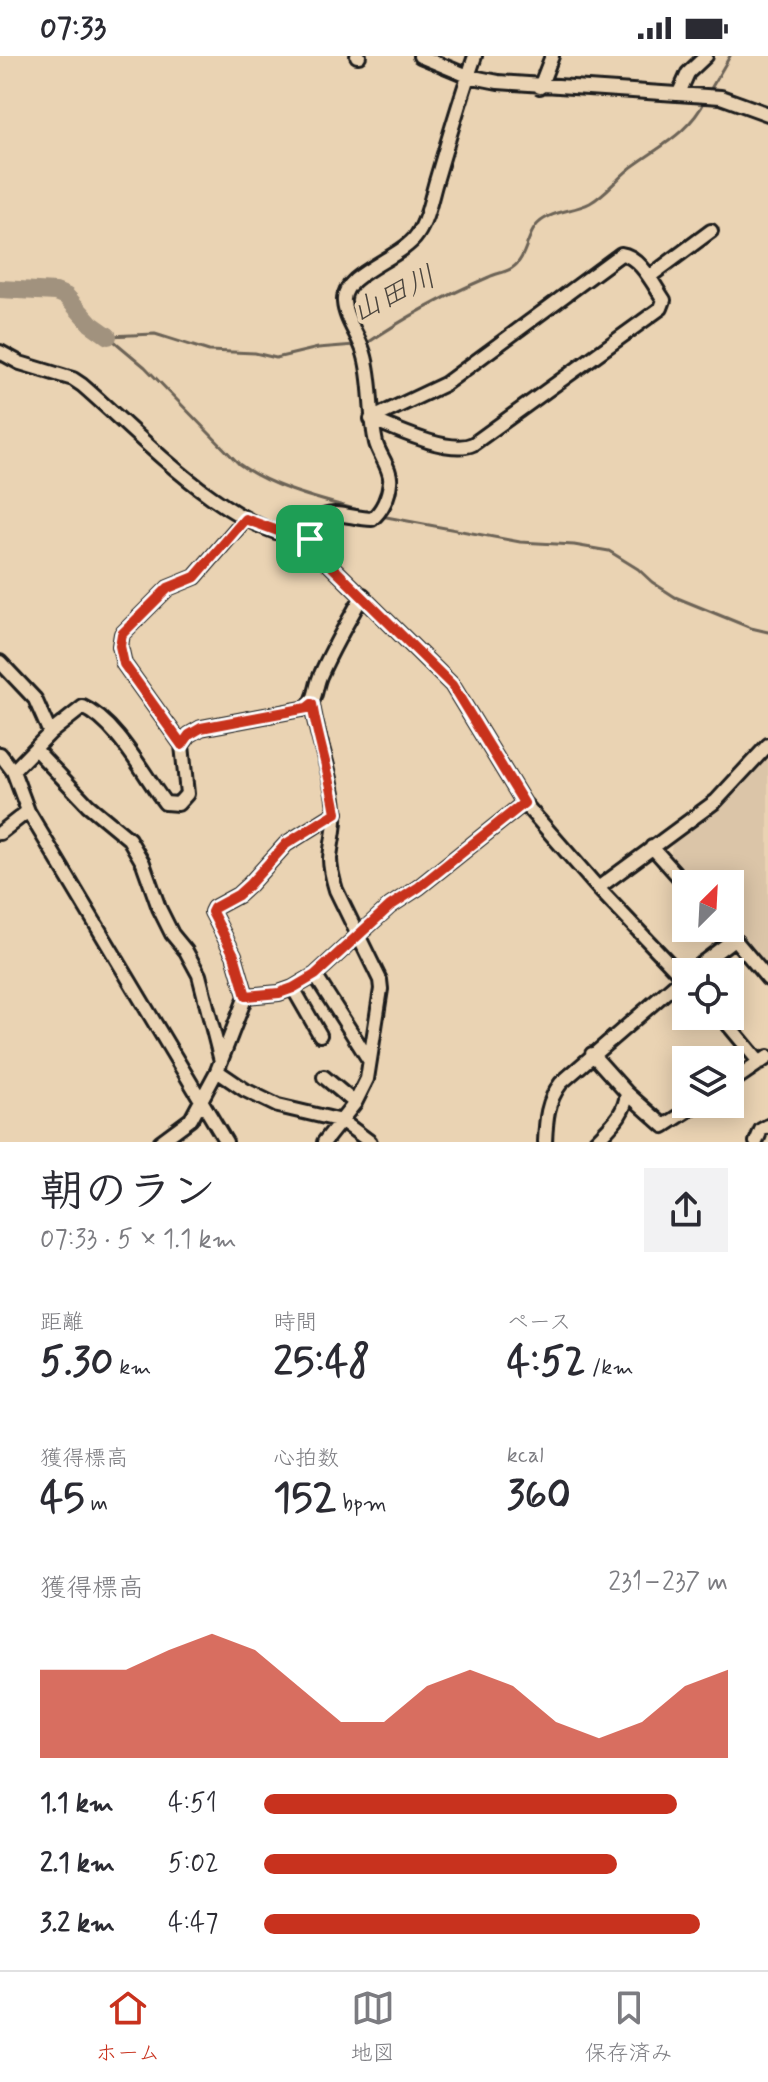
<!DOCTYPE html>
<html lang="ja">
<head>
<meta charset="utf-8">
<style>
	:root { --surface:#fff; --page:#f2f2f3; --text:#2b2b33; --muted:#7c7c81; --line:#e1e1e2; --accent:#c8321e }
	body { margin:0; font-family:Mynerve,"Klee One",sans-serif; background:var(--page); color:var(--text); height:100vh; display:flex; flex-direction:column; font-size:30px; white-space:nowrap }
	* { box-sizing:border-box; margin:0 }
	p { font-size:26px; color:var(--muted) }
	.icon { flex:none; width:44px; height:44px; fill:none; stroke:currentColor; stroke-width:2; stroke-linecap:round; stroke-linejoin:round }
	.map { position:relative; height:1086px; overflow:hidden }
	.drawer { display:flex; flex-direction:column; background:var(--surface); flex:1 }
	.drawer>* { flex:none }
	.needle { width:52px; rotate:24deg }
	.tools { position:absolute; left:672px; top:814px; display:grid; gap:16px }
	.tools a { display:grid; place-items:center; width:72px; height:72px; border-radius:0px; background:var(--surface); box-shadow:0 4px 20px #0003; font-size:40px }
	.pin { position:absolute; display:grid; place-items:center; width:68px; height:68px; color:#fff; margin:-34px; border-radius:16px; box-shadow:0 4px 12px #0006 }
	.round { display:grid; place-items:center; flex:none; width:84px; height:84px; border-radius:0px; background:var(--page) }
	.summary { display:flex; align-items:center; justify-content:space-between; height:136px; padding:0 40px }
	h1 { font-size:44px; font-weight:700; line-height:60px }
	.figures { display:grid; grid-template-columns:repeat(3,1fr); gap:12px; height:136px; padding:8px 40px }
	.figures div { display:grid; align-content:center }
	.figures b { font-size:40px; font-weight:700 }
	.figures small { font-size:22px; font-weight:400 }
	.figures p { font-size:22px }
	.chart { height:224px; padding:16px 40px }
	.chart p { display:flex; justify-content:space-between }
	.chart svg { width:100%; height:144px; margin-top:8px; fill:var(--accent); opacity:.7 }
	ul { padding:0 40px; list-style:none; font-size:26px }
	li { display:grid; grid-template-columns:128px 96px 1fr; align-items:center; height:60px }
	li i { height:20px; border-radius:10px; background:var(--accent) }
	.status { display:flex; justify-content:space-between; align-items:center; height:56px; padding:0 40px; background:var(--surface); direction:ltr }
	.status svg { height:22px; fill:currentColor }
	.menu { display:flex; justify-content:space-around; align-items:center; height:112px; border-top:2px solid var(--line); background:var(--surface); font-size:22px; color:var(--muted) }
	.menu a { display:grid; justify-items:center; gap:4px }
	.menu .selected { color:var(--accent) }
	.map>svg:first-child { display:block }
	.built { fill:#dbc5a8 }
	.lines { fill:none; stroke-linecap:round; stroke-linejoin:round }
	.stream { stroke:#6c6357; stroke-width:3 }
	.river { stroke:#a1927e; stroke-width:18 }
	.minor-casing { stroke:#1c1c1c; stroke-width:18 }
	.minor { stroke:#ead3b3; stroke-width:12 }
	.route-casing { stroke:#fff; stroke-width:16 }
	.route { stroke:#c8321e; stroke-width:10 }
	.labels { text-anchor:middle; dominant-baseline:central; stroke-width:8; stroke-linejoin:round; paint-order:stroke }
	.water-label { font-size:30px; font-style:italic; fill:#4b453e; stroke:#ead3b3 }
</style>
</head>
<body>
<div class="status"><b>07:33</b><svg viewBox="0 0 49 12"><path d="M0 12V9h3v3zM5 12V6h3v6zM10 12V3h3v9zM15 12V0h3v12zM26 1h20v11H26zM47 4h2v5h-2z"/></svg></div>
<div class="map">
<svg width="768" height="1086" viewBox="0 0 768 1086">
	<rect width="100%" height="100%" fill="#ead3b3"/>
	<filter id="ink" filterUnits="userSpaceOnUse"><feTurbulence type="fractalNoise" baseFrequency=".0125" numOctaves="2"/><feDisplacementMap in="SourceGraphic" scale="16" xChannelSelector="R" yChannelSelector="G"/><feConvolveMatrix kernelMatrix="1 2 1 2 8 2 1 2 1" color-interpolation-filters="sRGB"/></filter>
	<g filter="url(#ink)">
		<path class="built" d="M 768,697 L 768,911 L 730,869 L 730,828 L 693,828 L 670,802 L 673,781 L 724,746 Z"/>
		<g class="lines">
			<path class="stream" d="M 709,36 L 730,0
				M 108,280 L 145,311 L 239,408 C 275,434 327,445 369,457
				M 108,280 L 155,278 L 209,295 L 255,297 L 276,302 L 318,292 L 355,289
				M 366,288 C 404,262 447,239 489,221 C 496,217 505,217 512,212 C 529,201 525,174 544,163 C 558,154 575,155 590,147 C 608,137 619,119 636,108 C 664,88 690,75 706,43
				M 381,460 L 520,486 L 574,489 L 609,495 L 638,513 L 652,526 L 675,541 L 751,572 L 768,576"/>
			<path class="river" d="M 0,233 L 56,236 L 66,240 L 91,268 L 108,280"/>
			<g class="minor-casing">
				<path id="minor" d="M 357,0 L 359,0
					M 420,0 L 468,20 L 498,26 L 721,41 L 768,58
					M 475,0 C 461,40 449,81 437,122 C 431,141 428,163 417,179 C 401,203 341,218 344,246 C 345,263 359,280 364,297 C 373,326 369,357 376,387 C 379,399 392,414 390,426 C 389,440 382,455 372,463 C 344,462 318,444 310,483 L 318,497 L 452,629 L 524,747 L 598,832 L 686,925
					M 540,31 L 552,0
					M 679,37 L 688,17 L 706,0
					M 621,198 C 640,200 653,228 664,244 L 661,252 L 473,388 C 450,399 395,373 371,363 L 445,328 Z
					M 649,221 L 711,175
					M 0,296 L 20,307 L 73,323 L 82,329 C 140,379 232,480 310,483
					M 0,606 L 35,643 L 50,677
					M 312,648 C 317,683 332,716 335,752 C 337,769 331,786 330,803 C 330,813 333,824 336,834 L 380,924 L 381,933 L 367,1023 L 355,1047 L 324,1086
					M 182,689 L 124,608 L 120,590 L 122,578 L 168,532 L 195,521 L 245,463
					M 35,693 L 88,749 L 129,783 L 143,807 L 159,852 L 172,878 L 186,895 L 199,919 L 221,1005
					M 0,698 L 13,715 L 28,755 L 226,1086
					M 13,715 L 50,677 L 83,651 C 117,666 143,718 165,747 L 178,748 L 187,738 L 182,689 L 189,679 L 201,672 L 307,652 C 317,643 315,630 321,618 C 333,591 348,565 363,539
					M 0,777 L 28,755
					M 652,791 L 686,829
					M 598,832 L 716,745 L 768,689
					M 725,872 L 768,923
					M 690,916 L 734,883
					M 315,919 L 369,1004
					M 293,932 L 320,979
					M 246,940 L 279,937 L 293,932 L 315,919 L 390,850 L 419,831 L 524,747
					M 721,960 L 760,1007
					M 592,998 L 627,1037 L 664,1070 L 698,1048
					M 217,1015 L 246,940 L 234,899 L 212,856 L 214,852 L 238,839 L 249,829 L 286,788 L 336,757
					M 324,1021 L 355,1047
					M 730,1027 L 768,1001
					M 160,1086 L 191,1063 L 217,1015 L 245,1034 L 278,1050 L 342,1065 L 370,1086
					M 545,1086 C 546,1064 547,1045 561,1027 L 686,919
					M 595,1086 C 610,1070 625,1059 627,1037
					M 756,1086 L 761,1074 L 768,1070"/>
			</g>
			<use href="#minor" class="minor"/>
		</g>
	</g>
	<g class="lines" filter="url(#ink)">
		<g class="route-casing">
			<path id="route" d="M 245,463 L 300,483 L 310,483 L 318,497 L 452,629 L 524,747 L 419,831 L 390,850 L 315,919 L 293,932 L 279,937 L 246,940 L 234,899 L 212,856 L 214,852 L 238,839 L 249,829 L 286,788 L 336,757 C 330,718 318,685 312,648 L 307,652 L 201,672 L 189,679 L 182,689 L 124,608 L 120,590 L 122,578 L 168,532 L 195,521 Z"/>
		</g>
		<use href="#route" class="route"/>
	</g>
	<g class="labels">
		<g class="water-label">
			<text transform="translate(394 239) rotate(-26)">山田川</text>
		</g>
	</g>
</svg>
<div class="tools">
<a><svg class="needle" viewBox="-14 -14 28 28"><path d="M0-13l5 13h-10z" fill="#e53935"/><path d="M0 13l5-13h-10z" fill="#7c7c81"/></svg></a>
<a><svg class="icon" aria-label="locate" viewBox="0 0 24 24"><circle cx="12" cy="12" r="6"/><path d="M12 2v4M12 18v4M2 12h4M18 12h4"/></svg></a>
<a><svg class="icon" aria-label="layers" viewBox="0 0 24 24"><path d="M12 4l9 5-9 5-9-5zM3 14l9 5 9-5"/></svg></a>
</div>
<div class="pin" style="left:310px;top:483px;background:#1e9e55"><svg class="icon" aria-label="arrive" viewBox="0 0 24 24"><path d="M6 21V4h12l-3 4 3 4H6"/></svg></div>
</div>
<section class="drawer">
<div class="summary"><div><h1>朝のラン</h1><p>07:33 · 5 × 1.1 km</p></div><a class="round"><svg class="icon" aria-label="share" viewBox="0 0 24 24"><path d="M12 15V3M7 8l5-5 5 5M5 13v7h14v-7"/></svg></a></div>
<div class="figures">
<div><p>距離</p><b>5.30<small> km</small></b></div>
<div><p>時間</p><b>25:48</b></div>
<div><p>ペース</p><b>4:52<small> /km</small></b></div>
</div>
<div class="figures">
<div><p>獲得標高</p><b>45<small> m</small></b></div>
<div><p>心拍数</p><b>152<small> bpm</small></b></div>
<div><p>kcal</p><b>360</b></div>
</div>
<div class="chart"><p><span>獲得標高</span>231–237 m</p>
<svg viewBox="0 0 160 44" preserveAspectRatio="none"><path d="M0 44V17L10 17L20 17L30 11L40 6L50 11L60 22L70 33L80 33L90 22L100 17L110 22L120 33L130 38L140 33L150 22L160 17V44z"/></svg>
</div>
<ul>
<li><b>1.1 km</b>4:51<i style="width:89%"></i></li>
<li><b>2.1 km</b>5:02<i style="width:76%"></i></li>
<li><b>3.2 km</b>4:47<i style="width:94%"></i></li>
</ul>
</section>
<nav class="menu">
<a class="selected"><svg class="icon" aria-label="home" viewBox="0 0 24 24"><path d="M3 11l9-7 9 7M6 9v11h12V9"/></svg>ホーム</a>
<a><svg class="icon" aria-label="map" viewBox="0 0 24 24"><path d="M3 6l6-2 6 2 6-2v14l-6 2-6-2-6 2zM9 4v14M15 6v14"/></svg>地図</a>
<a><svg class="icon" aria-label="saved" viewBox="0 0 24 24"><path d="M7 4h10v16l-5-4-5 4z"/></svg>保存済み</a>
</nav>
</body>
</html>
